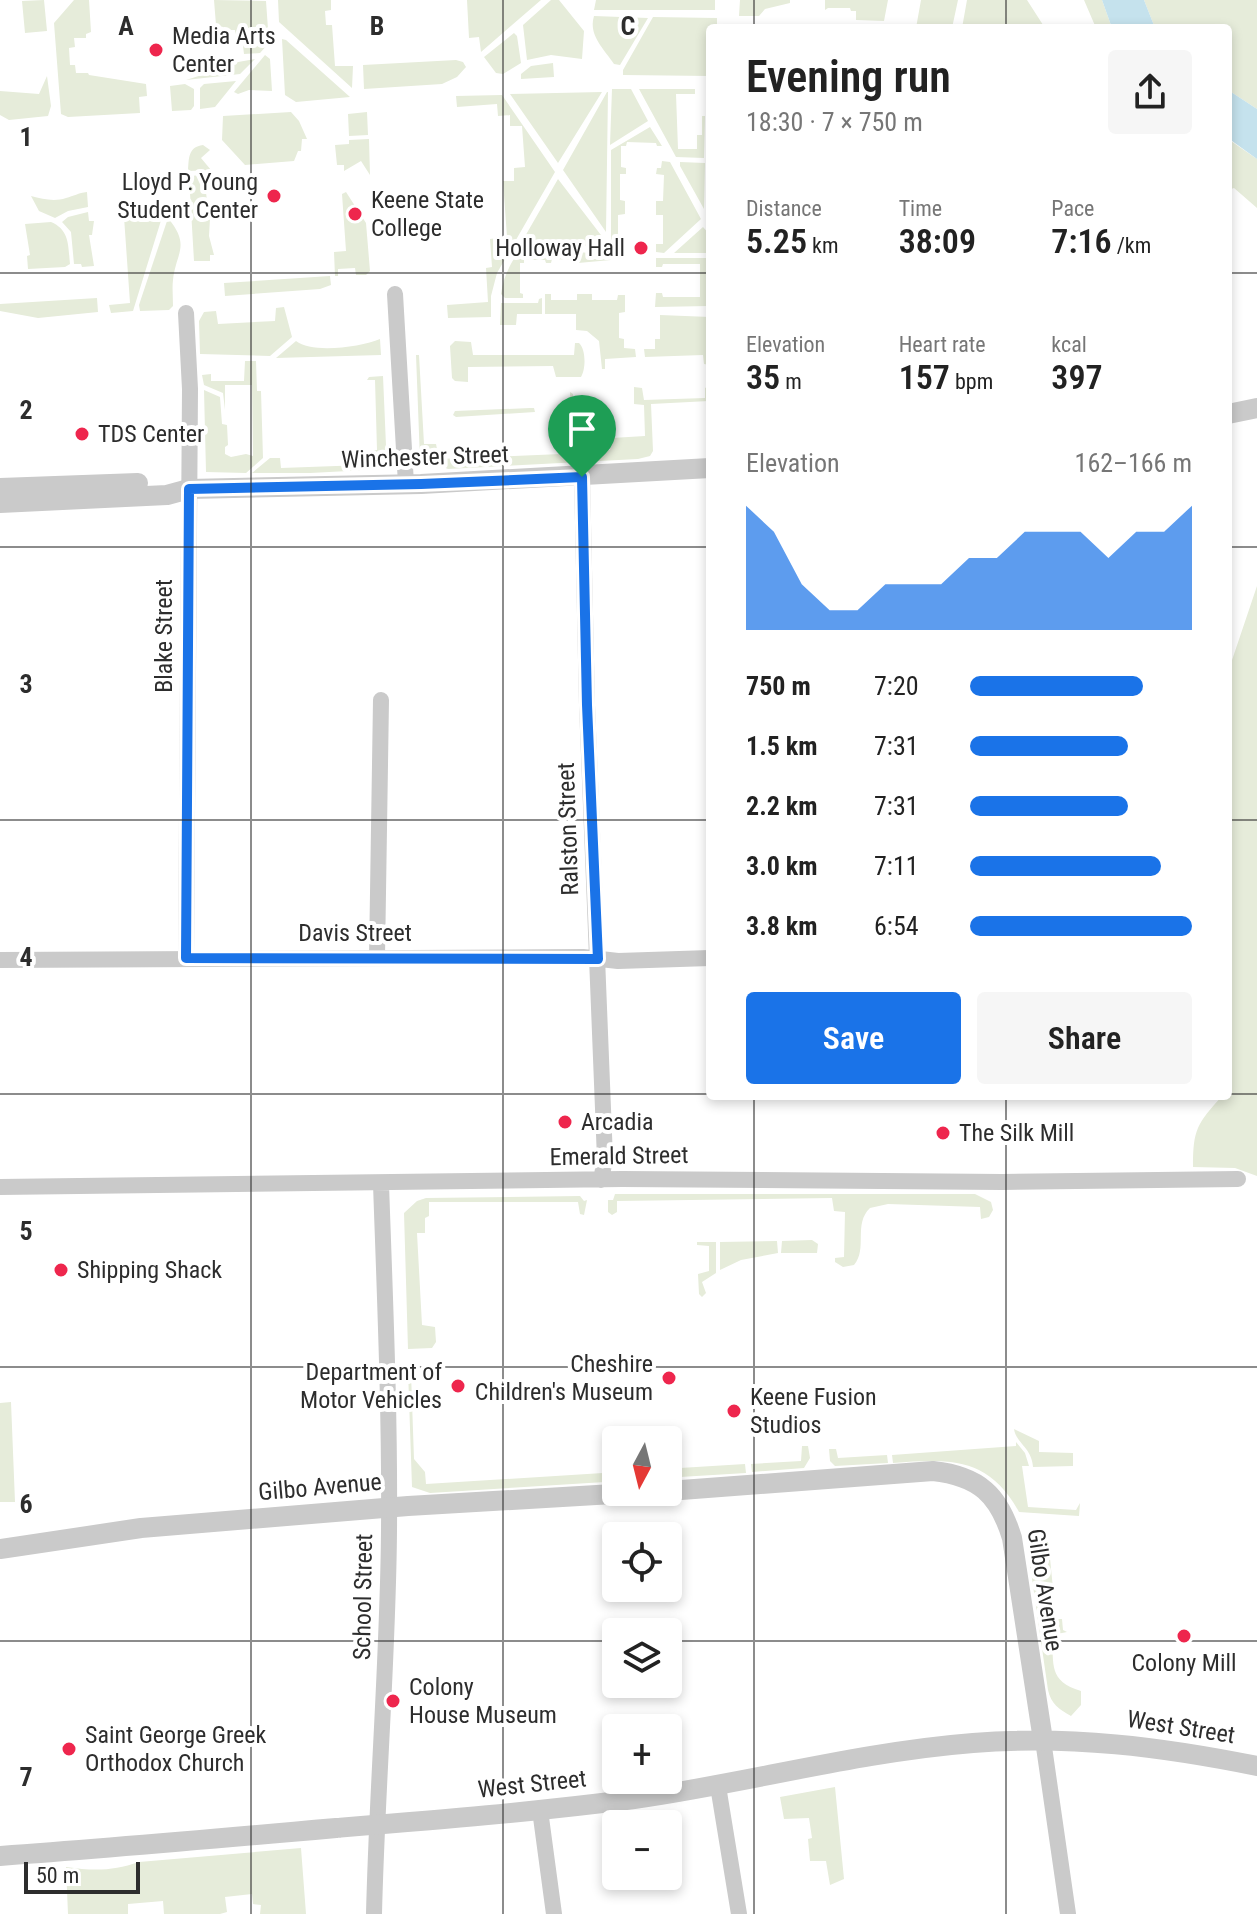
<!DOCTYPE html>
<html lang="en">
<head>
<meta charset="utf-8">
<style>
	:root { --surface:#fff; --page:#f6f6f6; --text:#222; --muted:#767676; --accent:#1a73e8 }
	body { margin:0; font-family:"Roboto Condensed",sans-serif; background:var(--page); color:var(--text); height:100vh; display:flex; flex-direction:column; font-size:30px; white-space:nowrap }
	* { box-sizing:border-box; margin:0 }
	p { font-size:26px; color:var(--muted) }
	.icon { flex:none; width:44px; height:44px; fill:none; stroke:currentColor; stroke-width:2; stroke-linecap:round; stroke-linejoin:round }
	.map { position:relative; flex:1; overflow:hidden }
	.panel { position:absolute; left:706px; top:24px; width:526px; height:1076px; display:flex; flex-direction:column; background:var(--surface); border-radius:8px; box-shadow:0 4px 12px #0003 }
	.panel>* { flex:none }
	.needle { width:52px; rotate:187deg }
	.controls { position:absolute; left:602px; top:1426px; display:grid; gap:16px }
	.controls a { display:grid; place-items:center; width:80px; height:80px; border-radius:8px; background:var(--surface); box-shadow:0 4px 12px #0003; font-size:40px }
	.scale { position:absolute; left:24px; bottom:20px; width:116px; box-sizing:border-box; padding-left:8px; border:4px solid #2d2d2d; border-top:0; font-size:22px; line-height:28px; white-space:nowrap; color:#2d2d2d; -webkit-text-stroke:6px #fff; paint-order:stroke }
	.pin { position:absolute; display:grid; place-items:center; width:68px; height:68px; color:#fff; margin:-82px -34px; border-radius:50% 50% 50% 0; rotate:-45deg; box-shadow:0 0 8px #0007 }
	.pin .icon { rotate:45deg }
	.round { display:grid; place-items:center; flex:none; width:84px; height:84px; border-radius:8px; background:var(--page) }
	.overview { display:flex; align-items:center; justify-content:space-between; height:136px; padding:0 40px }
	h1 { font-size:44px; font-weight:600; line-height:60px }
	.metrics { display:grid; grid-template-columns:repeat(3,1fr); gap:12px; height:136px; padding:8px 40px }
	.metrics div { display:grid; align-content:center }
	.metrics b { font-size:34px; font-weight:600 }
	.metrics small { font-size:22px; font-weight:400 }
	.metrics p { font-size:22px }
	.chart { height:224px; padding:16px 40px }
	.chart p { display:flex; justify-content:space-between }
	.chart svg { width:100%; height:144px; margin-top:8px; fill:var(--accent); opacity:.7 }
	.button { display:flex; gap:16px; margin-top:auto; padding:16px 40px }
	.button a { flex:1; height:92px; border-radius:8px; background:var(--accent); color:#fff; font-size:32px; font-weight:600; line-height:92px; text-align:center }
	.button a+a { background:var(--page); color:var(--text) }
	ul { padding:0 40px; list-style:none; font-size:26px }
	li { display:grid; grid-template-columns:128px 96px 1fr; align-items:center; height:60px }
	li i { height:20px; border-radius:10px; background:var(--accent) }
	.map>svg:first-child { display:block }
	.green { fill:#e6ecda }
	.water { fill:#c5e2ed }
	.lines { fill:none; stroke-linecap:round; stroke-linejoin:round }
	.minor { stroke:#cacaca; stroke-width:16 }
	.tertiary { stroke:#cacaca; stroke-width:20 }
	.route-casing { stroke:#fff; stroke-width:16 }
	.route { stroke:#1a73e8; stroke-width:10 }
	.grid { fill:none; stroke:#2d2d2d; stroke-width:2; stroke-opacity:0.55 }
	.poi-dot { fill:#ee264d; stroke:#fff; stroke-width:3 }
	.labels { text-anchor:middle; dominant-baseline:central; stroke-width:8; stroke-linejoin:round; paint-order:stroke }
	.poi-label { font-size:24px; fill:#2d2d2d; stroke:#fff; text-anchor:start }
	.street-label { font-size:24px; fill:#2d2d2d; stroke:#fff }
	.grid-label { font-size:26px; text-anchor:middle; font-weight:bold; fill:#2d2d2d; stroke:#fff; stroke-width:8; stroke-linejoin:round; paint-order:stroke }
</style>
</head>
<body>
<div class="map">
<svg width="1257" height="1914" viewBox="0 0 1257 1914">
	<rect width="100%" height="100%" fill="#fff"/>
	<path class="green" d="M 44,0 L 47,31 L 25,33 L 22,1 Z
		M 74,0 L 89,0 L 91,32 L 86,34 L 86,38 L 74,38 L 75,47 L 69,48 L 70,65 L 75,65 L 76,73 L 88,73 L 89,75 L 146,84 L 147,96 L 139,97 L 140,113 L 68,117 L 61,114 L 54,23 Z
		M 214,0 L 266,1 L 269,43 L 260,53 L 244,54 L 242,38 L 236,38 L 235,30 L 223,30 L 223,27 L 216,25 Z
		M 278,0 L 331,0 L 331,10 L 325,11 L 326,25 L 332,25 L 335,66 L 353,66 L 352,88 L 279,22 Z
		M 467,0 L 541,0 L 481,52 L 479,37 L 469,38 Z
		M 551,0 L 559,0 L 584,31 L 582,59 L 551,55 L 527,60 L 523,25 Z
		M 596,0 L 715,0 L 715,10 L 594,10 Z
		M 740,0 L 790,0 L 790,3 L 765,9 L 759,16 L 739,16 Z
		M 825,0 L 888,0 L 884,21 L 856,20 L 856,11 L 851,11 L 850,8 L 828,8 L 825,10 Z
		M 921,0 L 958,0 L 952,28 L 916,28 Z
		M 967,0 L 1027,0 L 1045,28 L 962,28 Z
		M 1084,0 L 1102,0 L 1112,28 L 1096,28 Z
		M 1144,0 L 1257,0 L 1257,109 L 1228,90 L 1228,28 L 1155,28 Z
		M 594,16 L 648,18 L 620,65 L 614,64 C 604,49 588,35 594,16 Z
		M 653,17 L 717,18 L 717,28 L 710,28 L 710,76 L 623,75 L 623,70 Z
		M 514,33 L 517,36 L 521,63 L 503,74 L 496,73 L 484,57 Z
		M 282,39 L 286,40 L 350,97 L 296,102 L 285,95 Z
		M 265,55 L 270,59 L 272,91 L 249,90 L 238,94 L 234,92 Z
		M 255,59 L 240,74 L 186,80 L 227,67 L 227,64 Z
		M 456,60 L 463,62 L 466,67 L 457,77 L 442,84 L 364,89 L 363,65 Z
		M 553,63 L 554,77 L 521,79 L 521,74 L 531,66 Z
		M 47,76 L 51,106 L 48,116 L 9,120 L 0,115 L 0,91 L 39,94 Z
		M 236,81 L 215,107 L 200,109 L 200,88 L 204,84 Z
		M 185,84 L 194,89 L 194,106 L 191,110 L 172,111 L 170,86 Z
		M 612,89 L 631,89 L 648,121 L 610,145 Z
		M 639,89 L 695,89 L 695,94 L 676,94 L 678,149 L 697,149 L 697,135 L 702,135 L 702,116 L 705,116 L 704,158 L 676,157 Z
		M 602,92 L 558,163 L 510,94 Z
		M 607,92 L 608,92 L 606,232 L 563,170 Z
		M 502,95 L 555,172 L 497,273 L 491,296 L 491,317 L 448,318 L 447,305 L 488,302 L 486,268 L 492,267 L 490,239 L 507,237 L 503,181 L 514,181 L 514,168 L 525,167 L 522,126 L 510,126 L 510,115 L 498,116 L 497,104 L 457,107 L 456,96 Z
		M 291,112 L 299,121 L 307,139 L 302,139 L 301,151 L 298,151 L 294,161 L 245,165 L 222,140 L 223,116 Z
		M 367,112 L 368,135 L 349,136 L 348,114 Z
		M 650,127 L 662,146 L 657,146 L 656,143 L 627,142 L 626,146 L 621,146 L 621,167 L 626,168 L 626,174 L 620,174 L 620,200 L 625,201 L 625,214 L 618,215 L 618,244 L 611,243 L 611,150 Z
		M 369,139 L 370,175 L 361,161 L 344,171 L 344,165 L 337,165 L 335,145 L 349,144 L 349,140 Z
		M 1228,139 L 1257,159 L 1257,208 L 1234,188 L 1228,190 Z
		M 203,145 L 210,150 L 201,158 L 211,170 L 188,171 C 189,158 188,147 203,145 Z
		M 662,161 L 670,162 L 701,219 L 664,253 L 656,252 L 656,244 L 663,244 L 663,215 L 656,215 L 656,201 L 663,201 L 664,175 L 656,174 L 657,168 L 661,168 Z
		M 680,162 L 705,163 L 704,209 L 680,166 Z
		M 204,175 L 207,201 L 211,201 L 209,236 L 214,255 L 210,255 L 210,261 L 194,261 L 189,176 Z
		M 558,179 L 604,239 L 601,246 L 520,245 Z
		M 87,192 L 88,207 L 68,211 L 55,218 L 39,211 L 31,196 C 43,199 54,202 66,198 C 74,196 78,193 87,192 Z
		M 346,192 L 366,223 L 370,271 L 366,275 L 356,275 L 355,268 L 338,269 L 338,276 L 335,276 L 334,252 L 346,251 L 342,194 Z
		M 88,212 L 89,221 L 94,221 L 92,235 L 89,235 L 94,266 L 82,267 L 81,264 L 74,264 L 71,232 L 62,222 L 68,217 Z
		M 163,214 L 133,311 L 111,313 L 109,305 L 130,303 L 124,217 Z
		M 168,218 C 191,246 176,252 173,280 C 172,288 173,297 173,306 L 169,310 L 140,311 L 139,305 Z
		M 51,222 C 70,230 68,246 70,264 L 65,267 L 28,269 L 27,256 L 30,255 L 25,224 Z
		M 703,227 L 710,235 L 709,253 L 674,253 Z
		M 519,251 L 604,253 L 610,255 L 611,260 L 578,263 L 577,260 L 552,259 L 551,263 L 546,263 L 545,260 L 524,260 L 524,263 L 520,263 L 520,293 L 523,294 L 523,298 L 505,298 L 501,294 C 503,278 510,264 519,251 Z
		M 656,258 L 710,258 L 709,306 L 655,307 L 656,293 L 662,293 L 663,297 L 700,297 L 700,264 L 663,264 L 662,267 L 656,267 Z
		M 330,276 L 331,285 L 320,289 L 225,296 L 224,283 Z
		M 545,294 L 551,294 L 551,300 L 577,300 L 577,294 L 592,294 L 592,300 L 617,300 L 618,295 L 625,295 L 625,312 L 619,313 L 619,338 L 624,339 L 624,348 L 635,349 L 636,357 L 605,359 L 605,369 L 602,369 L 599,341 L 587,331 L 576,330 L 576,314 L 545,314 Z
		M 97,298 L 98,312 L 38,318 L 0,311 L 0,304 Z
		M 542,298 L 542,314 L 517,314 L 516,325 L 500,325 L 501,303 L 538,303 L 539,299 Z
		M 284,307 L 292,337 L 270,356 L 200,354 L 199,321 L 204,312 L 216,311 L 218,324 L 275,321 L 276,308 Z
		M 660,315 L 710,317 L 710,365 L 704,364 L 703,355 L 645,357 L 644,349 L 655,349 L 655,339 L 660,339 Z
		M 380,339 L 381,355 L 276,358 L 296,341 C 312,354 361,347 380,339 Z
		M 455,341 L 471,342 L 473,355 L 574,355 L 575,343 L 579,343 C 586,349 586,369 581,377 L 556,377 L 553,366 L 468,367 L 468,382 L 455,381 L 452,378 L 450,346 Z
		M 416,355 L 419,355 L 424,444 L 436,444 L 439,459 L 561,454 L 561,441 L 571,439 L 570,392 L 573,394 L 576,439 L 590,439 L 592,452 L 610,450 L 612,438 L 645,436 L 644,405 L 634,404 L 634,387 L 642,388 L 644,400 L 705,398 L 705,388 L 709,386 L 709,401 L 651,404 L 653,451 L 650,456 L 638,459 L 448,469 C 439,464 427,467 420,460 Z
		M 245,361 L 256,361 L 257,391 L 261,391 L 263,458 L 246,473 L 206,472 L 204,390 L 220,397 L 222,424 L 227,425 L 228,445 L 225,447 L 225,454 L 231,457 L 246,454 L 253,456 L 252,385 L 225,385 L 225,410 L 223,393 L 204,385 L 202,375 L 211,374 L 211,381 L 244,381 Z
		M 383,376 L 387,469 L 310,473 L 252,473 L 270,458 L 280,458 L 281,468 L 364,465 L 364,452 L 377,450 L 375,380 L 367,380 L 369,377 Z
		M 530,408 L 534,408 L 535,412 L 456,417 L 453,415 L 455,411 Z
		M 1257,586 L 1257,1176 L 1235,1168 L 1193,1167 C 1193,1129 1197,1124 1222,1096 L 1228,1096 L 1228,672 Z
		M 615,1194 L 975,1194 L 991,1202 L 993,1210 L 989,1217 L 981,1219 L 980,1207 L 888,1204 L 870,1208 C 853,1224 868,1249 854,1265 L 843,1267 L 835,1262 L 835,1258 L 844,1257 L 845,1212 L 834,1211 L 832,1198 L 617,1201 L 617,1212 L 612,1215 L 608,1212 L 608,1200 L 613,1200 Z
		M 580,1196 L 584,1201 L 587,1200 L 584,1215 L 580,1214 L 578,1202 L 429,1202 L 429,1216 L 425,1218 L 425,1233 L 417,1233 L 422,1325 L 435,1327 L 436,1342 L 432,1348 L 408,1349 L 404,1213 L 417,1201 L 426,1198 Z
		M 812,1240 L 818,1244 L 817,1253 L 781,1253 L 782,1241 Z
		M 777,1241 L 778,1253 L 741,1260 L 720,1270 L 720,1242 Z
		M 697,1242 L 716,1242 L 716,1273 L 702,1282 L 706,1293 L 702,1297 L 699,1294 L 698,1274 L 709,1271 L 709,1246 L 697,1245 Z
		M 408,1370 L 411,1373 L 414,1459 L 425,1472 L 426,1484 L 603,1473 L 605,1482 L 430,1493 L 412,1487 Z
		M 11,1402 L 15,1502 L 0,1502 L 0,1403 Z
		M 1014,1429 L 1039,1441 L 1039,1452 L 1073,1453 L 1073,1466 L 1033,1467 C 1032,1448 1016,1443 1014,1429 Z
		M 1016,1442 L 1025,1453 L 1029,1466 L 1022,1466 L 1028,1507 L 1076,1510 L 1080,1503 L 1079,1516 L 1019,1512 C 988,1456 949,1459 893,1463 L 892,1455 L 1016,1446 Z
		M 802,1446 L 808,1446 L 810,1458 L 804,1468 L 752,1472 L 751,1464 L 801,1461 Z
		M 829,1449 L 836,1449 L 838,1458 L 887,1455 L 888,1463 L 835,1466 L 830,1461 Z
		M 745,1464 L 746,1473 L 680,1477 L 680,1468 Z
		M 1026,1537 L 1048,1538 L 1056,1619 L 1062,1619 L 1063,1630 L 1067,1632 L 1052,1635 C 1054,1665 1048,1681 1081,1691 L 1081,1705 L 1071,1716 C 1059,1709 1051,1704 1048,1690 Z
		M 835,1787 L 844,1879 L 830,1885 L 826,1861 L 810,1861 L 808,1839 L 812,1838 L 809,1818 L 784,1819 L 780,1797 Z
		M 301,1848 L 306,1914 L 260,1914 L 261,1905 L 253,1904 L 252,1894 L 225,1897 L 227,1912 L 220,1914 L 164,1914 L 163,1901 L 128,1904 L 128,1914 L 68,1914 L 66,1867 C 94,1871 113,1871 139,1862 Z"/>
	<path class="water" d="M 1102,0 L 1144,0 L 1155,28 L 1112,28 Z
		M 1228,90 L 1257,109 L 1257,159 L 1228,138 Z"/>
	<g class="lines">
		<path class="minor" d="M 395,294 L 406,484
			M 186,313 L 190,389 L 186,958
			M 582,477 L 587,705 L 605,1159 L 601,1180
			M 377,957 L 381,700
			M 0,960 L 583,957 L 618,961 L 710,958
			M 0,1187 L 622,1179 L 1002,1182 L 1238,1179
			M 1043,1740 L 1068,1914
			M 718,1786 L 739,1914
			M 540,1810 L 554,1914
			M 374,1914 C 377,1786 388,1659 389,1531 C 390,1415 385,1299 381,1184"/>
		<path class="tertiary" d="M 1228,414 L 1257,408
			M 0,488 L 138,483
			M 0,503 L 167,495 L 189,489 L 421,484 L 710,468
			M 668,1491 L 933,1471 C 979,1476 999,1495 1012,1538 L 1043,1740
			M 0,1549 L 141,1528 L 408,1506 L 647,1492
			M 0,1856 C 112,1848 224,1838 336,1828 C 435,1820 535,1812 634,1799 C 747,1783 859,1752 973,1743 C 1069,1735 1163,1747 1257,1766"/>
	</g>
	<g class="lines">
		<g class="route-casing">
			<path id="route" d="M 582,477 L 587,705 L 598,959 L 186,958 L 189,489 L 421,484 Z"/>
		</g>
		<use href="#route" class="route"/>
	</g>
	<path class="grid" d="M 251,0 L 251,1914M 503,0 L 503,1914M 754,0 L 754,28M 1006,0 L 1006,28M 0,273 L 710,273M 1228,273 L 1257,273M 0,547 L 710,547M 1228,547 L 1257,547M 0,820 L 710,820M 1228,820 L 1257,820M 0,1094 L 710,1094M 1228,1094 L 1257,1094M 754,1096 L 754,1914M 1006,1096 L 1006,1914M 0,1367 L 1257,1367M 0,1641 L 616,1641M 668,1641 L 1257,1641"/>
	<g class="poi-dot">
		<circle cx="156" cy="50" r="8"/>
		<circle cx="274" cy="196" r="8"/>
		<circle cx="355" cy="214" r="8"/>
		<circle cx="641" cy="248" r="8"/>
		<circle cx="82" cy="434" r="8"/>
		<circle cx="565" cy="1122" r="8"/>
		<circle cx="943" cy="1133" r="8"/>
		<circle cx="61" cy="1270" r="8"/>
		<circle cx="669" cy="1378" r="8"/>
		<circle cx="458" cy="1386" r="8"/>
		<circle cx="734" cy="1411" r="8"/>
		<circle cx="1184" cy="1636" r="8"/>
		<circle cx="393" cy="1701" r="8"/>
		<circle cx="69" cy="1749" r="8"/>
	</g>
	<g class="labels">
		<g class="poi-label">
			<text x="172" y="36">Media Arts<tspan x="172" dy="28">Center</tspan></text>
			<text x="258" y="182" text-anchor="end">Lloyd P. Young<tspan x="258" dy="28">Student Center</tspan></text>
			<text x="371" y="200">Keene State<tspan x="371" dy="28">College</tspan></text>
			<text x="625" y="248" text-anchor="end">Holloway Hall</text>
			<text x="98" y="434">TDS Center</text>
			<text x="581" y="1122">Arcadia</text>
			<text x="959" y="1133">The Silk Mill</text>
			<text x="77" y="1270">Shipping Shack</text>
			<text x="653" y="1364" text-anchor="end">Cheshire<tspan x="653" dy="28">Children's Museum</tspan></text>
			<text x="442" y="1372" text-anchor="end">Department of<tspan x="442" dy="28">Motor Vehicles</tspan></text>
			<text x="750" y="1397">Keene Fusion<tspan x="750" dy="28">Studios</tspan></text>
			<text x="1184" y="1663" text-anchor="middle">Colony Mill</text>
			<text x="409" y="1687">Colony<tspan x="409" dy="28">House Museum</tspan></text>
			<text x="85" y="1735">Saint George Greek<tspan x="85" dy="28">Orthodox Church</tspan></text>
		</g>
		<g class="street-label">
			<text transform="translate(425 457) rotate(-2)">Winchester Street</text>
			<text transform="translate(164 636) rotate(-90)">Blake Street</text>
			<text transform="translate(568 829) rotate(-92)">Ralston Street</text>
			<text x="355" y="933">Davis Street</text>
			<text transform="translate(619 1156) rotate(-1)">Emerald Street</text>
			<text transform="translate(320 1487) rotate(-5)">Gilbo Avenue</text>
			<text transform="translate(1045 1590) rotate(81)">Gilbo Avenue</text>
			<text transform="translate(363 1597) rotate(-89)">School Street</text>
			<text transform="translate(1181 1727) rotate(9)">West Street</text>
			<text transform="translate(532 1784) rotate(-6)">West Street</text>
		</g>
	</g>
	<g class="grid-label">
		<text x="126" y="35">A</text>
		<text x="377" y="35">B</text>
		<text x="628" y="35">C</text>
		<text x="26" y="146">1</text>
		<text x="26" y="419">2</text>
		<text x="26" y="693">3</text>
		<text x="26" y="966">4</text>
		<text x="26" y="1240">5</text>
		<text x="26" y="1513">6</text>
		<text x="26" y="1786">7</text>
	</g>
</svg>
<div class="controls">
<a><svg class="needle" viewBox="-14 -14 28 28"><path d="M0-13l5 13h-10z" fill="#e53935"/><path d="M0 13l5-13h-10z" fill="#767676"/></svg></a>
<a><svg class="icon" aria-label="locate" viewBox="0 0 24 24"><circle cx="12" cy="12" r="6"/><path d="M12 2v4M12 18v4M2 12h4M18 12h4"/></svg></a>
<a><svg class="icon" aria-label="layers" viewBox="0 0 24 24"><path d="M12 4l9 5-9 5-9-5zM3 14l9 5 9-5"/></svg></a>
<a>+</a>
<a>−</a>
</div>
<div class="scale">50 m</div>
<div class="pin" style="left:582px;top:477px;background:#1e9e55"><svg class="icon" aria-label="arrive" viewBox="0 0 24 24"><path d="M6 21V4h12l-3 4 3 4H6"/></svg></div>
<section class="panel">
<div class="overview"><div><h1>Evening run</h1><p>18:30 · 7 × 750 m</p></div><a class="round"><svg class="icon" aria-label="share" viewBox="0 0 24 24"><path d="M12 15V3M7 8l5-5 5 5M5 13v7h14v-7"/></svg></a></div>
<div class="metrics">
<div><p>Distance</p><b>5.25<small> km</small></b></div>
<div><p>Time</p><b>38:09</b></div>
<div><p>Pace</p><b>7:16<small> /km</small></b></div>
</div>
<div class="metrics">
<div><p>Elevation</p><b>35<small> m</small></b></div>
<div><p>Heart rate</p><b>157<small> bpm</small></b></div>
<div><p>kcal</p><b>397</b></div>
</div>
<div class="chart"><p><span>Elevation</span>162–166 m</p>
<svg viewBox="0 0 160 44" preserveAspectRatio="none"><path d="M0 44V6L10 14L20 30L30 38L40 38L50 30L60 30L70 30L80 22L90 22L100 14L110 14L120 14L130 22L140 14L150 14L160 6V44z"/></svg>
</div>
<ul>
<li><b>750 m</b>7:20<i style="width:78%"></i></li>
<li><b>1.5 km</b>7:31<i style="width:71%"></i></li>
<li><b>2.2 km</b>7:31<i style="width:71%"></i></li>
<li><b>3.0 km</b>7:11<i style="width:86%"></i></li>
<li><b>3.8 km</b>6:54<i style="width:100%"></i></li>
</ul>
<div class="button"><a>Save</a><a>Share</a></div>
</section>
</div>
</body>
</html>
